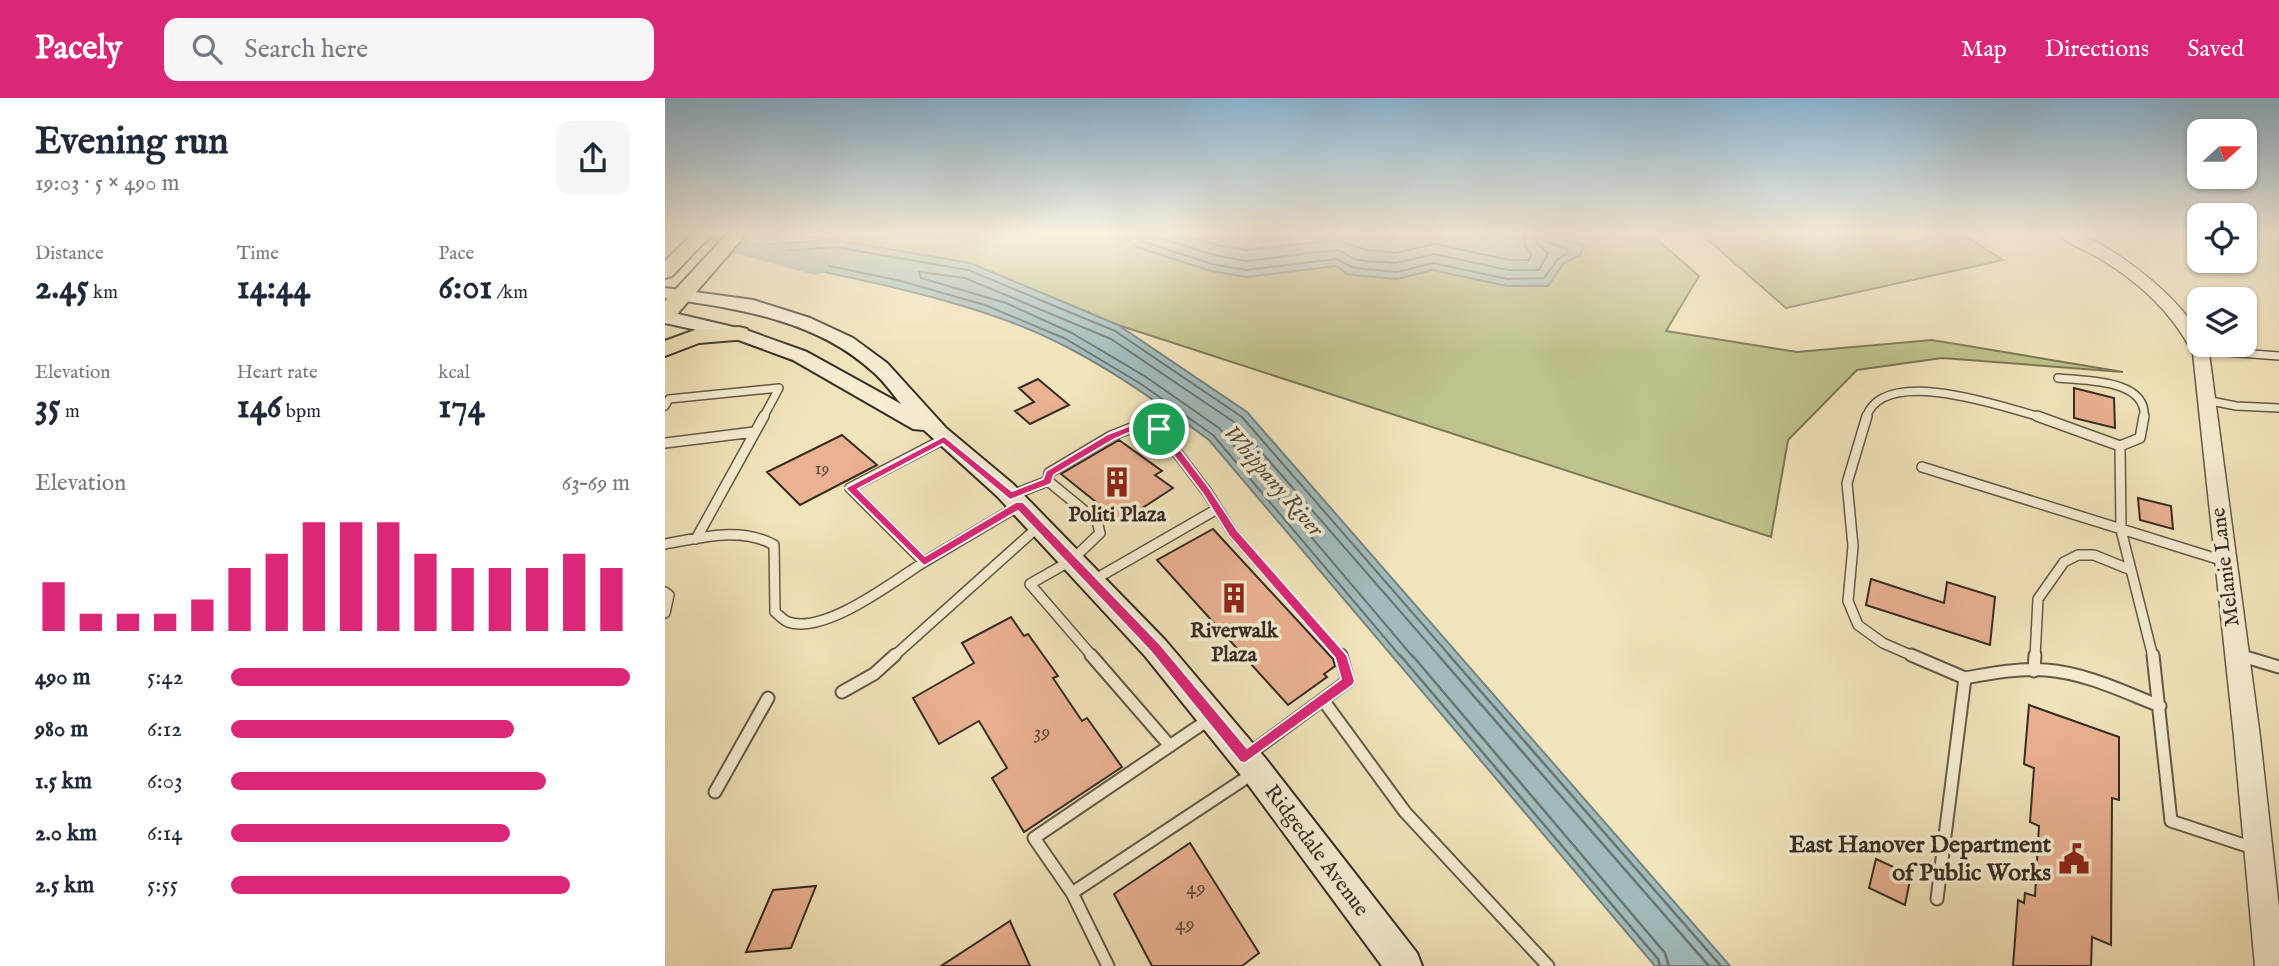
<!DOCTYPE html>
<html lang="en">
<head>
<meta charset="utf-8">
<style>
	:root { --surface:#fff; --page:#f6f6f7; --text:#1f2937; --muted:#747a83; --accent:#db2777 }
	body { margin:0; font-family:"IM FELL English",serif; background:var(--page); color:var(--text); height:100vh; display:flex; flex-direction:column; font-size:26px; white-space:nowrap }
	* { box-sizing:border-box; margin:0 }
	p { font-size:23px; color:var(--muted) }
	.icon { flex:none; width:38px; height:38px; fill:none; stroke:currentColor; stroke-width:2; stroke-linecap:round; stroke-linejoin:round }
	.map { position:relative; flex:1; overflow:hidden }
	.panel { display:flex; flex-direction:column; background:var(--surface); width:665px }
	.panel>* { flex:none }
	.needle { width:46px; rotate:69deg }
	.buttons { position:absolute; left:1522px; top:21px; display:grid; gap:14px }
	.buttons a { display:grid; place-items:center; width:70px; height:70px; border-radius:14px; background:var(--surface); box-shadow:0 2px 5px #0004; font-size:35px }
	.pin { position:absolute; display:grid; place-items:center; width:60px; height:60px; color:#fff; margin:-30px; border:4px solid #fff; border-radius:50%; box-shadow:0 2px 7px #0007 }
	.round { display:grid; place-items:center; flex:none; width:74px; height:74px; border-radius:14px; background:var(--page) }
	.head { display:flex; align-items:center; justify-content:space-between; height:119px; padding:0 35px }
	h1 { font-size:38px; font-weight:700; line-height:52px }
	.stats { display:grid; grid-template-columns:repeat(3,1fr); gap:10px; height:119px; padding:7px 35px }
	.stats div { display:grid; align-content:center }
	.stats b { font-size:35px; font-weight:700 }
	.stats small { font-size:19px; font-weight:400 }
	.stats p { font-size:19px }
	.chart { height:196px; padding:14px 35px }
	.chart p { display:flex; justify-content:space-between }
	.chart svg { width:100%; height:126px; margin-top:7px; stroke:var(--accent); stroke-width:6 }
	ul { padding:0 35px; list-style:none; font-size:23px }
	li { display:grid; grid-template-columns:112px 84px 1fr; align-items:center; height:52px }
	li i { height:18px; border-radius:9px; background:var(--accent) }
	header { display:flex; align-items:center; gap:42px; box-sizing:border-box; height:98px; padding:0 35px; background:var(--accent); color:#fff }
	header strong { font-size:33px }
	nav { display:flex; gap:38px; margin-inline-start:auto; font-size:24px }
	.search { width:490px; height:63px; background:var(--page); display:flex; align-items:center; gap:18px; box-sizing:border-box; padding:0 24px; border-radius:14px; color:var(--muted); font-size:26px }
	main { display:flex; flex:1; min-height:0 }
	.map>svg:first-child { display:block }
	.green { fill:#bec28c; stroke:#7a7756; stroke-width:2 }
	.water { fill:#a1bbbc; stroke:#76827e; stroke-width:2 }
	.lines { fill:none; stroke-linecap:round; stroke-linejoin:round }
	.shore-far1 { stroke:#6b746e; stroke-width:2 }
	.shore { stroke:#6b746e; stroke-width:2.5 }
	.river { fill:#a1bbbc; fill-rule:evenodd }
	.building { fill:#eab193; stroke:#352c21; stroke-width:2 }
	.service-far2-casing { stroke:#645a47; stroke-width:10 }
	.service-far1-casing { stroke:#645a47; stroke-width:12 }
	.service-casing { stroke:#645a47; stroke-width:15 }
	.tertiary-casing { stroke:#645a47; stroke-width:3 }
	.secondary-casing { stroke:#352c21; stroke-width:4 }
	.primary-casing { stroke:#352c21; stroke-width:4 }
	.service-far2 { stroke:#f6edd2; stroke-width:7 }
	.service-far1 { stroke:#f6edd2; stroke-width:9 }
	.service { stroke:#f6edd2; stroke-width:11 }
	.tertiary { fill:#f6edd2; fill-rule:evenodd }
	.secondary { fill:#f6edd2; fill-rule:evenodd }
	.primary { fill:#f1e3ba; fill-rule:evenodd }
	.route { fill:#db2777; stroke:#fff; stroke-width:2; fill-rule:evenodd }
	.labels { text-anchor:middle; dominant-baseline:central; stroke-width:7; stroke-linejoin:round; paint-order:stroke }
	.number-label { font-size:18px; fill:#624d3e }
	.poi-label { font-size:21px; font-weight:bold; fill:#352c21; stroke:#f6edd2 }
	.street-label { font-size:21px; fill:#352c21; stroke:#f6edd2 }
	.near-number-label { font-size:21px; fill:#624d3e }
	.water-label { font-size:23px; font-style:italic; fill:#505048; stroke:#f6edd2 }
	.near-poi-label { font-size:24px; font-weight:bold; fill:#352c21; stroke:#f6edd2; text-anchor:end }
</style>
</head>
<body>
<header>
<strong>Pacely</strong>
<div class="search"><svg class="icon" aria-label="search" viewBox="0 0 24 24"><circle cx="10" cy="10" r="6"/><path d="M15 15l6 6"/></svg>Search here</div>
<nav><a>Map</a><a>Directions</a><a>Saved</a></nav>
</header>
<main>
<section class="panel">
<div class="head"><div><h1>Evening run</h1><p>19:03 · 5 × 490 m</p></div><a class="round"><svg class="icon" aria-label="share" viewBox="0 0 24 24"><path d="M12 15V3M7 8l5-5 5 5M5 13v7h14v-7"/></svg></a></div>
<div class="stats">
<div><p>Distance</p><b>2.45<small> km</small></b></div>
<div><p>Time</p><b>14:44</b></div>
<div><p>Pace</p><b>6:01<small> /km</small></b></div>
</div>
<div class="stats">
<div><p>Elevation</p><b>35<small> m</small></b></div>
<div><p>Heart rate</p><b>146<small> bpm</small></b></div>
<div><p>kcal</p><b>174</b></div>
</div>
<div class="chart"><p><span>Elevation</span>63–69 m</p>
<svg viewBox="0 0 160 44" preserveAspectRatio="none"><path d="M5 44V27M15 44V38M25 44V38M35 44V38M45 44V33M55 44V22M65 44V17M75 44V6M85 44V6M95 44V6M105 44V17M115 44V22M125 44V22M135 44V22M145 44V17M155 44V22"/></svg>
</div>
<ul>
<li><b>490 m</b>5:42<i style="width:100%"></i></li>
<li><b>980 m</b>6:12<i style="width:71%"></i></li>
<li><b>1.5 km</b>6:03<i style="width:79%"></i></li>
<li><b>2.0 km</b>6:14<i style="width:70%"></i></li>
<li><b>2.5 km</b>5:55<i style="width:85%"></i></li>
</ul>
</section>
<div class="map">
<svg width="1614" height="868" viewBox="0 0 1614 868">
	<rect width="100%" height="100%" fill="#f1e3ba"/>
	<filter id="stains"><feTurbulence type="fractalNoise" baseFrequency=".00286" numOctaves="4"/><feColorMatrix values="0 0 0 0 .2 0 0 0 0 .09 0 0 0 0 .02 0 0 0 .5 -.17"/></filter>
	<radialGradient id="worn" r=".72"><stop offset=".6" stop-color="#630" stop-opacity="0"/><stop offset="1" stop-color="#630" stop-opacity=".3"/></radialGradient>
	<path class="green" d="M 123,135 L 985,135 L 1034,178 L 1001,233 L 1132,254 L 1267,242 L 1458,274 L 1277,260 L 1192,272 L 1123,342 L 1106,439 L 453,227 L 305,165 Z
		M 1035,135 L 1295,135 L 1338,162 L 1121,210 Z"/>
	<path class="water" d="M 455,135 L 886,135 L 885,139 L 919,147 L 915,157 L 898,166 L 883,188 L 842,188 L 767,172 L 732,181 L 698,178 L 682,176 L 672,168 L 581,179 L 546,173 L 472,149 Z
		M 170,142 L 305,165 L 453,227 L 582,314 L 1065,868 L 990,868 L 544,342 C 482,296 417,250 343,223 C 261,193 175,178 90,159 L 105,146 Z"/>
	<g class="lines">
		<path class="shore-far1" d="M 466,135 L 476,143 L 547,166 L 581,172 L 672,161 L 686,169 L 699,171 L 732,174 L 768,165 L 842,181 L 879,180 L 893,161 L 903,155 L 901,150 L 881,144 L 878,135
			M 480,135 L 549,157 L 581,163 L 673,152 L 689,161 L 700,163 L 731,165 L 769,156 L 843,172 L 874,172 L 883,155 L 872,146 L 869,135
			M 513,135 L 552,147 L 581,152 L 673,142 L 701,152 L 730,155 L 770,146 L 844,162 L 864,162 L 866,157 L 860,147 L 859,135
			M 736,559 L 548,337 L 476,286 L 401,241 L 320,207 L 236,183 L 121,159 L 119,153 L 170,149 L 303,172 L 450,233 L 577,319 L 786,559
			M 748,559 L 554,330 L 481,279 L 407,235 L 341,205 L 256,180 L 254,174 L 300,180 L 446,241 L 572,326 L 775,559"/>
		<path class="shore" d="M 735,557 L 993,861 L 995,868
			M 747,557 L 1000,855 L 1004,868
			M 773,557 L 1044,868
			M 784,557 L 1056,868"/>
		<path class="river" d="M 14,135 L 57,135 L 160,162 L 164,168 L 160,174 L 150,177 L 18,141 Z"/>
	</g>
	<path class="building" d="M 373,281 L 404,307 L 365,326 L 350,313 L 369,304 L 354,290 Z
		M 1409,290 L 1449,300 L 1450,330 L 1409,320 Z
		M 177,337 L 212,367 L 135,407 L 102,374 Z
		M 454,342 L 497,373 L 490,377 L 508,390 L 456,424 L 396,376 Z
		M 1473,400 L 1506,408 L 1508,431 L 1475,422 Z
		M 548,431 L 668,561 L 670,568 L 659,576 L 662,579 L 623,607 L 492,462 Z
		M 1206,481 L 1279,505 L 1282,484 L 1330,499 L 1325,547 L 1201,507 Z
		M 346,519 L 359,538 L 363,536 L 393,578 L 388,580 L 417,623 L 422,620 L 457,669 L 359,734 L 327,680 L 342,670 L 314,623 L 274,646 L 248,600 L 309,565 L 297,545 Z
		M 1364,607 L 1454,639 L 1454,702 L 1447,700 L 1446,847 L 1427,839 L 1426,868 L 1348,868 L 1353,802 L 1359,805 L 1360,795 L 1370,798 L 1374,728 L 1365,724 L 1369,670 L 1359,666 Z
		M 525,745 L 594,855 L 577,868 L 487,868 L 449,796 Z
		M 1211,761 L 1246,777 L 1240,807 L 1204,790 Z
		M 151,788 L 126,850 L 81,854 L 108,792 Z
		M 345,823 L 365,868 L 276,868 Z"/>
	<g class="lines">
		<g class="service-far2-casing">
			<path id="service-far2" d="M 1535,252 L 1614,258
				M 1393,280 C 1420,283 1483,281 1479,320
				M 1541,302 L 1571,308 L 1614,310
				M 0,308 L 4,301 L 114,290 L 98,320
				M 1201,320 C 1217,266 1340,309 1378,320"/>
		</g>
		<g class="service-far1-casing">
			<path id="service-far1" d="M 1202,318 L 1182,385 L 1188,448 L 1183,503 L 1193,527 L 1218,545 L 1250,559
				M 1372,318 L 1455,348 L 1456,432 L 1488,559
				M 279,341 L 185,390 L 259,464 L 355,407
				M 0,345 L 89,334
				M 1455,348 L 1475,340 L 1479,318
				M 1257,369 L 1559,463
				M 383,383 L 384,375 L 446,338 L 474,327 L 494,331 L 542,394 L 568,435 L 676,559
				M 347,397 L 383,383 L 432,423 L 435,435 L 407,462 L 365,486 L 428,559
				M 31,441 L 99,318
				M 0,446 C 35,440 76,428 109,447 L 110,514 C 114,517 118,522 123,524 C 160,537 229,483 259,464
				M 427,483 L 552,411
				M 0,494 L 4,497 L 0,515
				M 1574,557 L 1579,559
				M 228,559 L 373,429
				M 1370,559 L 1373,501 L 1399,464 L 1413,457 L 1429,457 L 1466,472"/>
		</g>
		<g class="service-casing">
			<path id="service" d="M 426,557 L 505,648
				M 1246,557 L 1300,580
				M 1488,557 L 1506,723 L 1588,750
				M 1574,557 L 1614,569
				M 1369,573 L 1370,557
				M 177,594 L 209,576 L 230,557
				M 658,602 L 740,714 L 883,868
				M 543,622 L 369,740 L 407,795 L 587,676
				M 584,656 L 683,583 L 676,557
				M 50,694 L 103,600
				M 407,795 L 443,868
				M 1272,801 L 1300,580 C 1327,575 1354,570 1381,572 C 1421,575 1459,594 1495,608"/>
		</g>
		<g class="tertiary-casing">
			<path id="tertiary" d="M 1392,135 C 1396,135 1403,134 1408,135 C 1441,141 1535,212 1535,247 L 1540,247 L 1544,255 L 1595,639 L 1614,810 L 1614,868 L 1590,868 L 1569,639 L 1528,255 C 1506,213 1474,184 1434,160 C 1421,152 1402,146 1392,135 Z"/>
		</g>
		<g class="secondary-casing">
			<path id="secondary" d="M 0,190 L 88,202 L 145,220 L 188,240 L 222,265 L 281,330 L 348,386 L 500,542 L 601,661 L 752,855 L 757,868 L 717,868 L 579,681 L 480,558 L 332,398 L 259,332 L 248,331 L 128,262 L 68,240 L 0,225 L 0,213 L 81,232 L 142,254 L 236,306 C 227,295 218,282 207,273 C 150,221 73,211 0,200 Z"/>
		</g>
		<g class="primary-casing">
			<path id="primary" d="M 29,135 L 48,135 L 7,178 L 0,180 L 0,163 Z
				M 63,135 L 82,135 L 8,221 L 0,222 L 0,203 Z
				M 74,229 L 82,231 L 85,236 L 82,241 L 34,245 L 0,258 L 0,243 L 30,232 Z"/>
		</g>
		<use href="#service-far2" class="service-far2"/>
		<use href="#service-far1" class="service-far1"/>
		<use href="#service" class="service"/>
		<use href="#tertiary" class="tertiary"/>
		<use href="#secondary" class="secondary"/>
		<use href="#primary" class="primary"/>
	</g>
	<linearGradient id="sky" x2="0" y2="1"><stop stop-color="#8bb7d6"/><stop offset="0.53" stop-color="#f9f2e0"/><stop offset="1" stop-color="#f9f2e0" stop-opacity="0"/></linearGradient>
	<rect width="1614" height="256" fill="url(#sky)"/>
	<path class="route" d="M 474,324 L 498,329 L 545,391 L 572,432 L 682,557 L 690,583 L 688,587 L 580,665 L 575,664 L 486,554 L 353,413 L 259,468 L 180,390 L 279,338 L 347,393 L 378,381 L 381,373 L 443,336 ZM 475,330 L 491,334 L 538,396 L 564,438 L 670,560 L 676,581 L 582,650 L 495,546 L 358,404 L 351,404 L 260,458 L 193,391 L 278,346 L 345,402 L 386,386 L 389,377 L 450,341 Z"/>
	<defs>
		<g id="building-bare" transform="scale(2.415)"><path d="M-4-6H4V6H1V3H-1V6H-4ZM-2.5-4.3h1.7v1.8h-1.7ZM.8-4.3h1.7v1.8H.8ZM-2.5-1h1.7V.8h-1.7ZM.8-1h1.7V.8H.8Z" fill="#8f2418" stroke="#f6edd2" stroke-width="2.5" paint-order="stroke"/></g>
		<g id="civic-bare" transform="scale(2.415)"><path d="M-.6-6.5H3V-4.5H.6V-3L4-1V1h2V6H-6V1h2V-1L-.6-3ZM-1.2 2.5V6h2.4V2.5Z" fill="#8f2418" stroke="#f6edd2" stroke-width="2.5" paint-order="stroke"/></g>
	</defs>
	<g fill-rule="evenodd">
		<use href="#building-bare" x="452" y="384"/>
		<use href="#building-bare" x="569" y="500"/>
		<use href="#civic-bare" x="1409" y="761"/>
	</g>
	<g class="labels">
		<g class="number-label">
			<text x="157" y="371">19</text>
		</g>
		<g class="poi-label">
			<text x="452" y="417">Politi Plaza</text>
			<text x="569" y="533">Riverwalk<tspan x="569" dy="24">Plaza</tspan></text>
		</g>
		<g class="street-label">
			<text transform="translate(1561 469) rotate(-97)">Melanie Lane</text>
			<text transform="translate(651 753) rotate(53)">Ridgedale Avenue</text>
		</g>
		<g class="near-number-label">
			<text x="377" y="634">39</text>
			<text x="531" y="790">49</text>
			<text x="520" y="826">49</text>
		</g>
		<g class="water-label">
			<text transform="translate(608 383) rotate(49)">Whippany River</text>
		</g>
		<g class="near-poi-label">
			<text x="1386" y="747">East Hanover Department<tspan x="1386" dy="28">of Public Works</tspan></text>
		</g>
	</g>
	<rect width="100%" height="100%" filter="url(#stains)"/>
	<rect width="100%" height="100%" fill="url(#worn)"/>
</svg>
<div class="buttons">
<a><svg class="needle" viewBox="-14 -14 28 28"><path d="M0-13l5 13h-10z" fill="#e53935"/><path d="M0 13l5-13h-10z" fill="#747a83"/></svg></a>
<a><svg class="icon" aria-label="locate" viewBox="0 0 24 24"><circle cx="12" cy="12" r="6"/><path d="M12 2v4M12 18v4M2 12h4M18 12h4"/></svg></a>
<a><svg class="icon" aria-label="layers" viewBox="0 0 24 24"><path d="M12 4l9 5-9 5-9-5zM3 14l9 5 9-5"/></svg></a>
</div>
<div class="pin" style="left:494px;top:331px;background:#1e9e55"><svg class="icon" aria-label="arrive" viewBox="0 0 24 24"><path d="M6 21V4h12l-3 4 3 4H6"/></svg></div>
</div>
</main>
</body>
</html>
